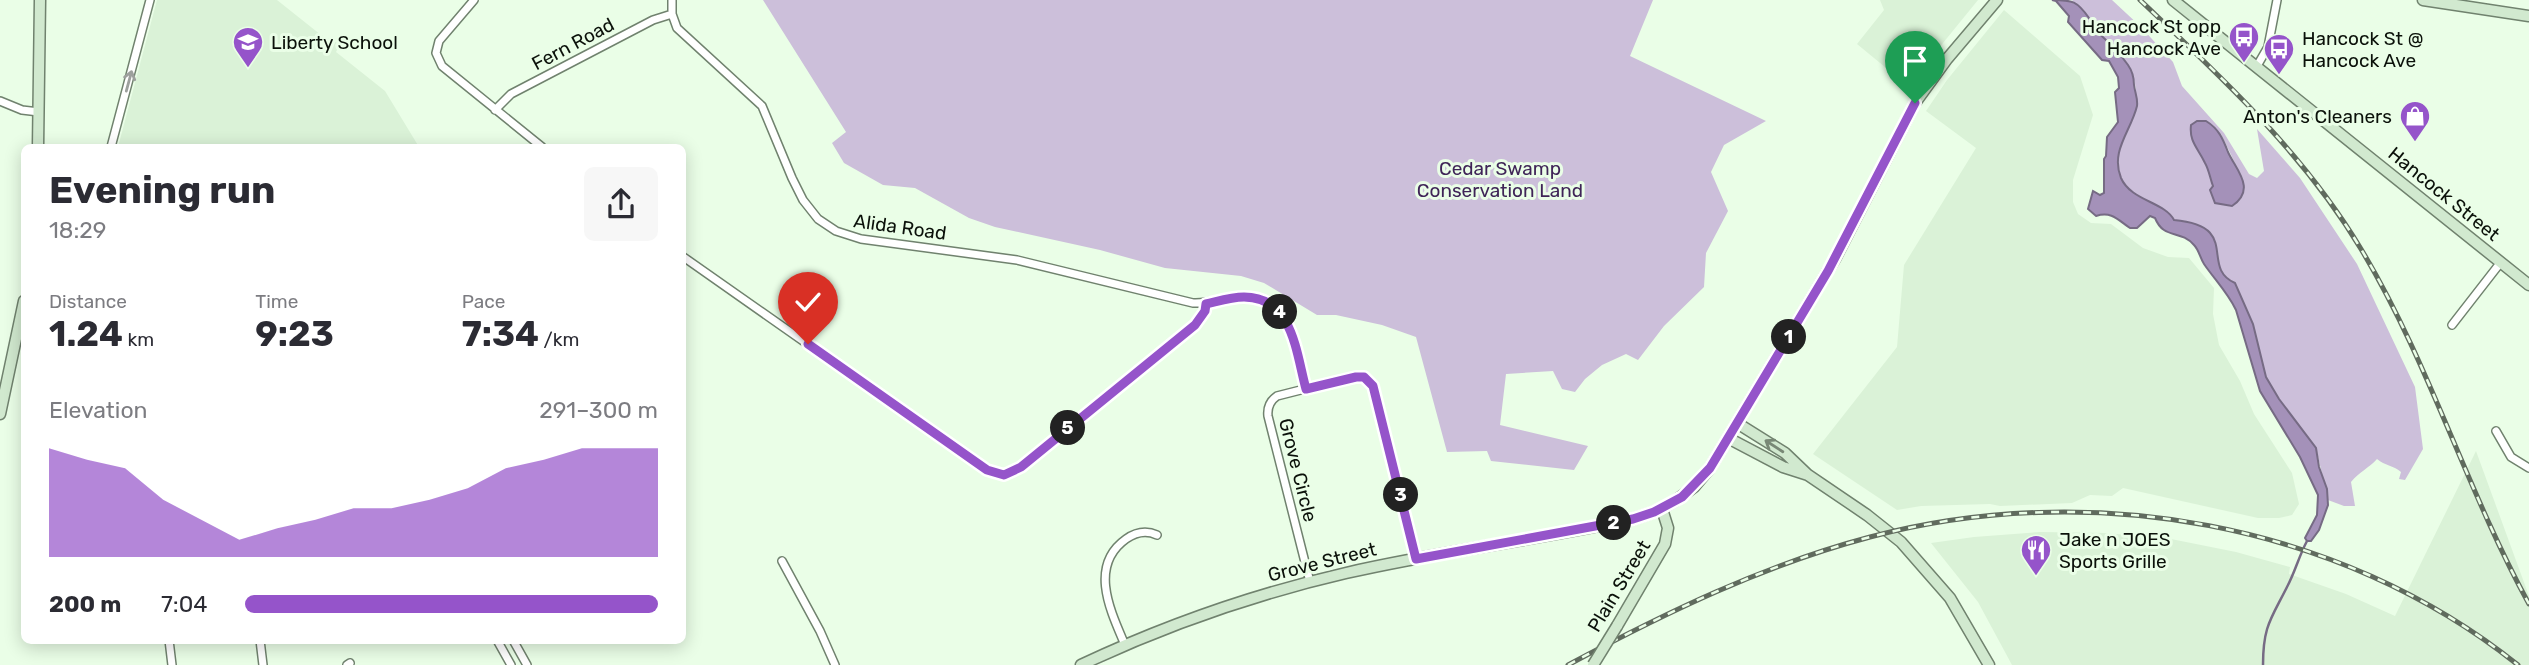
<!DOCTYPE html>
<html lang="en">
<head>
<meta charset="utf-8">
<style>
	:root { --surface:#fff; --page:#f7f7f7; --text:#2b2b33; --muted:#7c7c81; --accent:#9554ca }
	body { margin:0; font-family:Rubik,sans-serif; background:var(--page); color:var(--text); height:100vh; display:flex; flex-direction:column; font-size:26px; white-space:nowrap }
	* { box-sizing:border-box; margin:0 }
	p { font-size:23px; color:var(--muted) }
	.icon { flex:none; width:38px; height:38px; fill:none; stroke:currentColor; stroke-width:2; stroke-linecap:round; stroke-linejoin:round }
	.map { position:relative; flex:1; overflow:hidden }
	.side { position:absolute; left:21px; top:144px; width:665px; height:500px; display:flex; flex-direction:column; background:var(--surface); border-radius:10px; box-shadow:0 4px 18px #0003 }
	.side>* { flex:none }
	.pin { position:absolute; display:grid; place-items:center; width:60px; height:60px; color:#fff; margin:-72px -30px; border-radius:50% 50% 50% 0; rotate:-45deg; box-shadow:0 0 7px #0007 }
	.pin .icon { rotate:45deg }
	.km { position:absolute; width:35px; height:35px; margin:-18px; border-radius:50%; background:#222; color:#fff; font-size:19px; line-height:35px; text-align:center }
	.round { display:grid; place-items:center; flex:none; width:74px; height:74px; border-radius:10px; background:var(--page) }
	.head { display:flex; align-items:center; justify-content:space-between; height:119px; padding:0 28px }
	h1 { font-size:38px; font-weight:700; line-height:52px }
	.metrics { display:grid; grid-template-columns:repeat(3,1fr); gap:10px; height:119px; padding:7px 28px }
	.metrics div { display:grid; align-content:center }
	.metrics b { font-size:35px; font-weight:700 }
	.metrics small { font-size:19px; font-weight:400 }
	.metrics p { font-size:19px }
	.chart { height:196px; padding:14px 28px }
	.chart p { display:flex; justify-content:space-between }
	.chart svg { width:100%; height:126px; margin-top:7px; fill:var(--accent); opacity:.7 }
	ul { padding:0 28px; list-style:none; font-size:23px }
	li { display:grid; grid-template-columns:112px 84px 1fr; align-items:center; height:52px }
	li i { height:18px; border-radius:9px; background:var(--accent) }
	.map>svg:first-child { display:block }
	.built { fill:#daf2d7 }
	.green { fill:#ccbfda; fill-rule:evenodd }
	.water { fill:#a491b9; stroke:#766b84; stroke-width:2 }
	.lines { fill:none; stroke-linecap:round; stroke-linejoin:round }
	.stream { stroke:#766b84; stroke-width:2.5 }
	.street-casing { stroke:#70826e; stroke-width:10 }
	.secondary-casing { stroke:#70826e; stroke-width:13 }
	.street { stroke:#fff; stroke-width:7 }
	.secondary { stroke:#d1e9cf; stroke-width:10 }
	.rail-casing { stroke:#606b5e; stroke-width:5 }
	.rail { stroke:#eafee7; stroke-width:2.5; stroke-dasharray:8; stroke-linecap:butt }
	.secondary-bridge-casing { stroke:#70826e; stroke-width:13; stroke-linecap:butt }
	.secondary-bridge { stroke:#d1e9cf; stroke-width:10 }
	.oneway { stroke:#9da09d }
	.oneway2 { stroke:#788876 }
	.route-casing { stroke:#fff; stroke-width:14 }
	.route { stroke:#9554ca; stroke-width:9 }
	.labels { text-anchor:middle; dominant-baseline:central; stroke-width:6; stroke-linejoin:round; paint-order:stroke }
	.poi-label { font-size:19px; fill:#0b110a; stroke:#eafee7; text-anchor:start }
	.street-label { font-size:19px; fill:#0b110a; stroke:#eafee7 }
	.park-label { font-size:19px; fill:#3f2457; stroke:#eafee7 }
</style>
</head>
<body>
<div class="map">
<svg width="2529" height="665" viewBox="0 0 2529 665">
	<rect width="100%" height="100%" fill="#eafee7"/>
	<path class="built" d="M 157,0 L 277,0 L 321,35 L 340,44 L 336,52 L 385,91 L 419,147 L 118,147 Z
		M 1880,0 L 1978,0 L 1908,86 L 1857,44 L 1884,10 Z
		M 2004,10 L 2080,76 L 2093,115 L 2073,180 L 2073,202 L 2078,214 L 2091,223 L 2111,224 L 2143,248 L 2168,257 L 2189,258 L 2214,288 L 2213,314 L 2219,345 L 2240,381 L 2254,414 L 2292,473 L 2299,504 L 2292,515 L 2279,518 L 2258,518 L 2123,488 L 2112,496 L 2090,495 L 2072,503 L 2000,506 L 1990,504 L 1921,506 L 1897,510 L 1813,454 L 1897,347 L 1904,265 L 1976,148 L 1926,111 L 1947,80 Z
		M 2476,451 L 2529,596 L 2529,665 L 2012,665 L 1978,602 L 1931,543 L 1974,537 L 2040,532 L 2106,533 L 2171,539 L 2236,552 L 2290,567 L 2289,574 L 2346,594 L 2395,616 Z"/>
	<path class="green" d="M 763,0 L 1653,0 L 1630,56 L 1766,121 L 1724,145 L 1711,172 L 1728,211 L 1706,253 L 1704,287 L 1664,326 L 1638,360 L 1626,354 L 1602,365 L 1585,379 L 1575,392 L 1562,389 L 1553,371 L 1506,374 L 1500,425 L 1588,446 L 1574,470 L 1491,461 L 1487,451 L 1447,452 L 1416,337 L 1382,325 L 1336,315 L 1317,315 L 1264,283 L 1241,276 L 1165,268 L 1100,250 L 995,227 L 969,218 L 915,188 L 883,185 L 844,163 L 832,143 L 846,132 Z
		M 2072,0 L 2112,0 L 2141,27 L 2173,62 L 2182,86 L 2224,133 L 2249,174 L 2257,178 L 2264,171 L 2257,129 L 2300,178 L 2357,264 L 2415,387 L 2423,449 L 2405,480 L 2399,479 L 2401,472 C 2393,465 2385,466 2377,459 C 2369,468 2359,472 2351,482 L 2355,506 L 2344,506 L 2328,500 L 2316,448 L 2279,399 L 2266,377 L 2253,323 L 2235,284 C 2198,266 2242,226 2174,220 C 2164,201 2130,201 2121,177 C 2107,138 2153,114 2129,67 C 2121,49 2099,34 2084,20 L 2088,18 ZM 2191,125 L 2221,134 L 2243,180 L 2241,197 L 2210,190 L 2213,186 C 2210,178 2209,170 2205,163 C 2199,149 2189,142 2191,125 Z"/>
	<path class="water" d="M 2052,0 C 2073,0 2077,1 2089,18 L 2085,20 C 2101,36 2115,46 2128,65 C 2133,72 2134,78 2134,85 C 2135,93 2138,98 2137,106 C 2131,131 2110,151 2121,178 C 2131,201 2165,202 2174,220 C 2242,226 2199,267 2235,283 L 2253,324 L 2266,377 L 2279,399 L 2316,448 L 2319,467 L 2327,489 L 2328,505 L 2319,530 L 2311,541 L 2307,541 L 2305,538 L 2317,515 L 2318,495 L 2300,457 L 2260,391 L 2236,310 C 2228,293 2215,280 2204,264 C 2200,258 2199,250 2194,245 C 2180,229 2164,240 2155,218 L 2150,216 L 2137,228 L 2130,228 C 2118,220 2112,211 2096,216 L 2088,209 L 2093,191 L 2100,195 L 2104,193 L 2104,159 L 2106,156 L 2107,137 L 2118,122 L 2115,92 L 2119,88 L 2118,77 L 2109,61 L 2102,60 L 2068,22 L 2069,16 L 2056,1 Z
		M 2197,121 L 2206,121 C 2219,129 2223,139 2228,152 C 2236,170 2257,189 2232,206 L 2215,203 L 2210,190 L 2213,186 C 2210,178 2209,170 2205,163 C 2198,148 2189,142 2191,125 Z"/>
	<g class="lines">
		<path class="stream" d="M 2263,665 C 2263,626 2271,619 2287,587 C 2295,572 2299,556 2307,541"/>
		<g class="street-casing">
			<path id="street" d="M 474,0 L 439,41 L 436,53 L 442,66 L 542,147
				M 672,0 L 672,14 L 677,28 L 762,106 L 792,178 L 803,200 L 818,219 L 836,231 L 861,239 L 1017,260 L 1193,303 C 1210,304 1225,297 1241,297 C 1294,296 1296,350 1306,389
				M 2257,66 L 2268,47 L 2277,0
				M 0,101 L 22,110 L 39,112
				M 495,110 L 511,94 L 653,20 L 672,14
				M 111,147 L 150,0
				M 682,256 L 987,470 C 1000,477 1010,475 1021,467 L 1188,330 L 1203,315 L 1206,304
				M 2452,325 L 2501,262
				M 2496,431 L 2511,457 L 2529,468
				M 782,561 L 820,631 L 835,665
				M 1310,582 L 1268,416 C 1267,407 1270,401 1277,396 L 1352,377 C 1363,376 1370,380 1374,390 L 1416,559
				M 169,640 L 172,665
				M 260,640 L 263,665
				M 497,640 L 511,665
				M 513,640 L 527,665
				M 1125,645 C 1111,612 1088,566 1126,539 C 1136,532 1146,530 1157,535
				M 347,665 L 350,663"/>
		</g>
		<g class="secondary-casing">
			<path id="secondary" d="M 2173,0 L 2529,285
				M 2423,0 L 2529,16
				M 38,147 L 40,0
				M 0,414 L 24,301
				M 1737,423 L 1785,453 L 1808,475 L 1867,515 L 1901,542 L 1950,598 L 1989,665
				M 1728,438 L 1783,467 L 1808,475
				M 1617,626 L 1665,544 L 1668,528 L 1662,509
				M 1081,665 C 1166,625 1255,594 1346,573 C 1441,551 1538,540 1633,519 L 1654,512 L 1675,501 L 1694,487 L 1710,468 L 1835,259 L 1915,103 L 1947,59 L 1997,0"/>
		</g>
		<use href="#street" class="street"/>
		<use href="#secondary" class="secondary"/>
		<g class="rail-casing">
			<path id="rail" d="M 2140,0 C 2221,77 2303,152 2361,249 C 2429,362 2466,489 2529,604
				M 1568,665 C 1665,613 1764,565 1870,537 C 2089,479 2339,522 2518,665"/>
		</g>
		<use href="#rail" class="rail"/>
		<g class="secondary-bridge-casing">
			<path id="secondary-bridge" d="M 1593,665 L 1617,626"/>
		</g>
		<use href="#secondary-bridge" class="secondary-bridge"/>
	</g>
	<defs><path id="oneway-shaft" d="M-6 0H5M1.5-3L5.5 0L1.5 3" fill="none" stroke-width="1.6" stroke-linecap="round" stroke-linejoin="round" transform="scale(1.75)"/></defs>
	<use class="oneway" href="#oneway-shaft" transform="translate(129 81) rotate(-75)"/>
	<use class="oneway2" href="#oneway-shaft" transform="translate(1774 446) rotate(-147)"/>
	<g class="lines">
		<g class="route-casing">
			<path id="route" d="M 808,344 L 987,470 L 1004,475 L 1021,467 L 1195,325 L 1205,311 L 1206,304 C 1219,301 1231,297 1244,297 C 1293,297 1296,353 1306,389 L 1356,377 L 1364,377 L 1373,386 L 1416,559 L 1633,519 L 1654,512 L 1682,497 L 1710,468 L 1828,271 L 1915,103"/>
		</g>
		<use href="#route" class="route"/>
	</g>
	<defs>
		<g id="bus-pin" transform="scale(1.575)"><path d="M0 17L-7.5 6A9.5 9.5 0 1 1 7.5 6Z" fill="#9554ca" stroke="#eafee7"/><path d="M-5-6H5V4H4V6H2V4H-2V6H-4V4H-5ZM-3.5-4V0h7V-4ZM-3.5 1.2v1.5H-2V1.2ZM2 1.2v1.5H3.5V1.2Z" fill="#fff"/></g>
		<g id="school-pin" transform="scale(1.575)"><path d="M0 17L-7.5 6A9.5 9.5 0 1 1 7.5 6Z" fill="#9554ca" stroke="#eafee7"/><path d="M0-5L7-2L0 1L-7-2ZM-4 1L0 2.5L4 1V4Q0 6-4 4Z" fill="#fff"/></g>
		<g id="shop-pin" transform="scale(1.575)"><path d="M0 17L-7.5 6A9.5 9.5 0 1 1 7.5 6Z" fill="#9554ca" stroke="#eafee7"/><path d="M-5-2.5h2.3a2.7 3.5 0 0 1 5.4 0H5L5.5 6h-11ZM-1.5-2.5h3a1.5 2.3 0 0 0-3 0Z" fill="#fff"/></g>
		<g id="restaurant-pin" transform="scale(1.575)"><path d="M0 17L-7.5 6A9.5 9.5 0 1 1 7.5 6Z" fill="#9554ca" stroke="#eafee7"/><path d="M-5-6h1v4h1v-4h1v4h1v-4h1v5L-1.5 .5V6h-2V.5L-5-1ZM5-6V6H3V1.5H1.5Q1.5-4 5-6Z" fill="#fff"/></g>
	</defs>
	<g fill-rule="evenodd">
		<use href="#bus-pin" x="2244" y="37"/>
		<use href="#school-pin" x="248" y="42"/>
		<use href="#bus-pin" x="2279" y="49"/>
		<use href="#shop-pin" x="2415" y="116"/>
		<use href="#restaurant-pin" x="2036" y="550"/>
	</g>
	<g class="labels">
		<g class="poi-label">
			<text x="2221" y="26" text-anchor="end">Hancock St opp<tspan x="2221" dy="22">Hancock Ave</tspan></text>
			<text x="2302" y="38">Hancock St @<tspan x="2302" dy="22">Hancock Ave</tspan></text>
			<text x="271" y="42">Liberty School</text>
			<text x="2392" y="116" text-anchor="end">Anton's Cleaners</text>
			<text x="2059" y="539">Jake n JOES<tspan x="2059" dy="22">Sports Grille</tspan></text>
		</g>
		<g class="street-label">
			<text transform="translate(573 44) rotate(-28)">Fern Road</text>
			<text transform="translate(2444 194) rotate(39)">Hancock Street</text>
			<text transform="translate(900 227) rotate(8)">Alida Road</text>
			<text transform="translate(1298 470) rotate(76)">Grove Circle</text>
			<text transform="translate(1322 562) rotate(-14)">Grove Street</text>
			<text transform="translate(1619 586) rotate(-59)">Plain Street</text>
		</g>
		<g class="park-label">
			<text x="1500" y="168">Cedar Swamp<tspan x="1500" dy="22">Conservation Land</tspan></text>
		</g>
	</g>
</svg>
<div class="pin" style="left:1915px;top:103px;background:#1e9e55"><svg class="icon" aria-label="arrive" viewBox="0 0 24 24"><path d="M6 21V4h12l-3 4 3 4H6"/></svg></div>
<div class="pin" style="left:808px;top:344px;background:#d93025"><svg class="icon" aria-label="check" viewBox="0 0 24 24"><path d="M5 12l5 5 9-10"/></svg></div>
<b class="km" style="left:1789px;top:337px">1</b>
<b class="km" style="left:1614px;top:523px">2</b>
<b class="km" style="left:1401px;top:495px">3</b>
<b class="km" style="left:1280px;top:312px">4</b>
<b class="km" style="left:1068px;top:428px">5</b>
<section class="side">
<div class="head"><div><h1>Evening run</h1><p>18:29</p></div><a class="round"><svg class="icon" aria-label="share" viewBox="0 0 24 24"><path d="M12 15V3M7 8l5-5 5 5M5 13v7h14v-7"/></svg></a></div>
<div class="metrics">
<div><p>Distance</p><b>1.24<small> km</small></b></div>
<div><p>Time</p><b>9:23</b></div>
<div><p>Pace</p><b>7:34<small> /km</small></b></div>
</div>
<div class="chart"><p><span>Elevation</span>291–300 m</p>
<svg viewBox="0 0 160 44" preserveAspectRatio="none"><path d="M0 44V6L10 10L20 13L30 24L40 31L50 38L60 34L70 31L80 27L90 27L100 24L110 20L120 13L130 10L140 6L150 6L160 6V44z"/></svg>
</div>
<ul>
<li><b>200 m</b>7:04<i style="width:100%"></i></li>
</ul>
</section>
</div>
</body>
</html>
